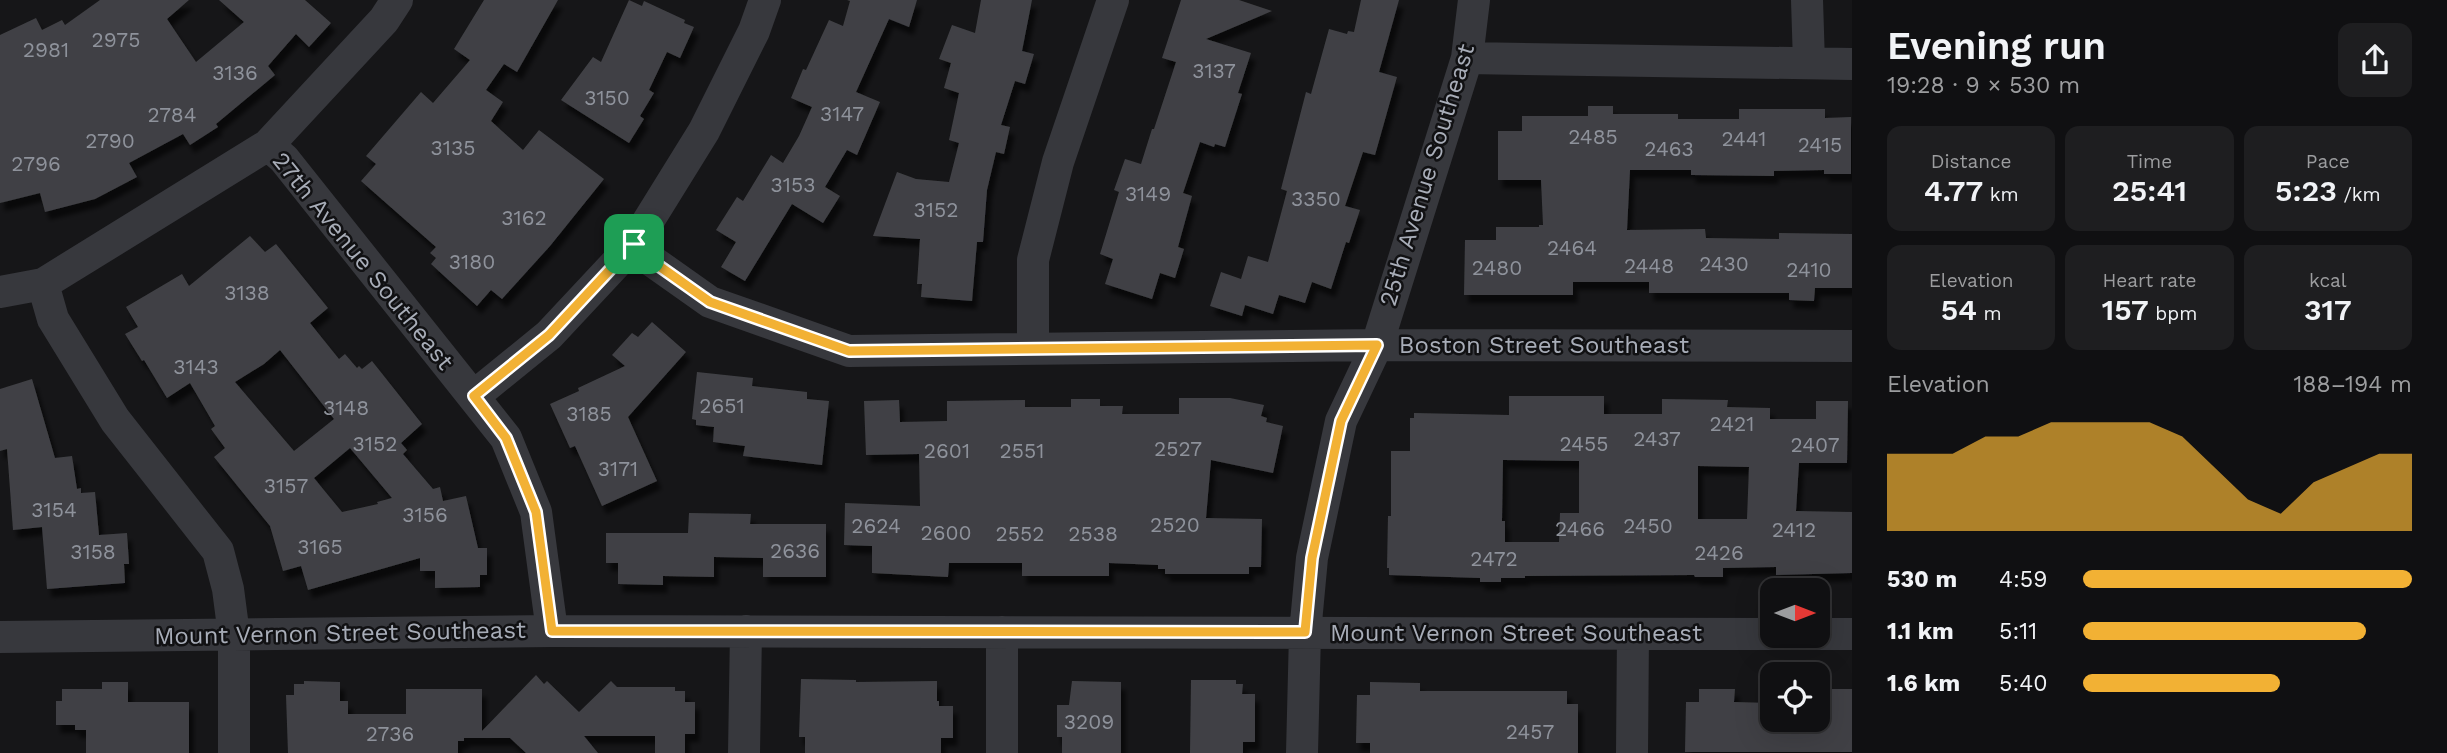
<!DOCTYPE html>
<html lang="en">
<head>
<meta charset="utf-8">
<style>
	:root { --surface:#101012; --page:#1e1e20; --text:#f1f3f6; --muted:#9c9d9f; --line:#303032; --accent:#f2b134 }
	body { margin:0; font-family:"Work Sans",sans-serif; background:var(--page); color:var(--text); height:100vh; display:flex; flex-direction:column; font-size:26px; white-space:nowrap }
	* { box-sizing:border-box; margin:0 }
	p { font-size:23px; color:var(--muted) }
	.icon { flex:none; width:38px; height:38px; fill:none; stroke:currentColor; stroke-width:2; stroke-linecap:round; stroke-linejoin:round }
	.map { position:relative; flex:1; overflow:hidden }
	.sheet { display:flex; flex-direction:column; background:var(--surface); width:595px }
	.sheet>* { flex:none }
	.needle { width:46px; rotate:90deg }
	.tools { position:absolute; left:1760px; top:578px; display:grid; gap:14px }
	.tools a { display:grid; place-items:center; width:70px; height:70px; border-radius:14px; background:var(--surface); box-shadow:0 7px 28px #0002,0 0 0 2px var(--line); font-size:35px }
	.pin { position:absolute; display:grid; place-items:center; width:60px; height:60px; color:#fff; margin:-30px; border-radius:14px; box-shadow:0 4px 10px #0006 }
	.round { display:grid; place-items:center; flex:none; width:74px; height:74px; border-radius:14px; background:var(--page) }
	.head { display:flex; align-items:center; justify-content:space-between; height:119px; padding:0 35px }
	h1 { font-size:38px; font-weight:600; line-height:52px }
	.figures { display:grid; grid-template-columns:repeat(3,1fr); gap:10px; height:119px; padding:7px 35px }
	.figures div { display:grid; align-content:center; border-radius:14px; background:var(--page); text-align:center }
	.figures b { font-size:30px; font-weight:600 }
	.figures small { font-size:19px; font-weight:400 }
	.figures p { font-size:19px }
	.chart { height:196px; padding:14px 35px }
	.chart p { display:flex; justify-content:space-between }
	.chart svg { width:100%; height:126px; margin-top:7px; fill:var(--accent); opacity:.7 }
	ul { padding:0 35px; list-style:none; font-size:23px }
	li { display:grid; grid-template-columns:112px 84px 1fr; align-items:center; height:52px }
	li i { height:18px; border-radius:9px; background:var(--accent) }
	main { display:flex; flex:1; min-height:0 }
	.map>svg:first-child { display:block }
	.building { fill:#404145; fill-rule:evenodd; filter:url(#shadow) }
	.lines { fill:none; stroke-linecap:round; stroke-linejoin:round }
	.street { stroke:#37383d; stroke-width:32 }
	.route-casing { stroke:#fff; stroke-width:14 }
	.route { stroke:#f2b134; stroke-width:9 }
	.labels { text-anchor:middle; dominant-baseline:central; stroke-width:5; stroke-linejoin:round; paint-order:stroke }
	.number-label { font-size:21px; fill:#8e929b }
	.street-label { font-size:24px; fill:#a8adb8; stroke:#111113 }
</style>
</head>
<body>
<main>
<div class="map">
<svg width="1852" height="753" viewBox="0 0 1852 753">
	<defs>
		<filter id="shadow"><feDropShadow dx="4.5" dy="8" stdDeviation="2" flood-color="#0009"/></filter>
	</defs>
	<rect width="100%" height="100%" fill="#161618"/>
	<path class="building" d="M 100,0 L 189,0 L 167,19 L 196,62 L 244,22 L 219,0 L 305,0 L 331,23 L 309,47 L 296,34 L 268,66 L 275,75 L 216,124 L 218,127 L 190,145 L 183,134 L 129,163 L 137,177 L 95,199 L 45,212 L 40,193 L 0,203 L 0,35 L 36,18 L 42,30 L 62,20 L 65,25 Z
		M 484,0 L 558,0 L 517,72 L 504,64 L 486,90 L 503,102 L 491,121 L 523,150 L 539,130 L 604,179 L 550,246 L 502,299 L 491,290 L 477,306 L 431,264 L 436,258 L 430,253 L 436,247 L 361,181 L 376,164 L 366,156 L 421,92 L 433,103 L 470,60 L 454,49 Z
		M 629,0 L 642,6 L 644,1 L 685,20 L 684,23 L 694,27 L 680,58 L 667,52 L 649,90 L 654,93 L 640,116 L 644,119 L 629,143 L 561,100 L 593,57 L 601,62 Z
		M 847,0 L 917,0 L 909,27 L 889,19 L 856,92 L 880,102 L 857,155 L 847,150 L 825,187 L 840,196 L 823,223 L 792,204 L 745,281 L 721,267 L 736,242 L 716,230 L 737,197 L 743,201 L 771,155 L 783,163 L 799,136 L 812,107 L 791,98 L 803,69 L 806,70 L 829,20 L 843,26 L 850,1 Z
		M 981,0 L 1032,0 L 1022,51 L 1034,54 L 1025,84 L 1015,81 L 1001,125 L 1010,127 L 1004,154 L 996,152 L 987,190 L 983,242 L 977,242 L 972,301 L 921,297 L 922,284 L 917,284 L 920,239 L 873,236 L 897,172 L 916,179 L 949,182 L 959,143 L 949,140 L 959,93 L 944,88 L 951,63 L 939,59 L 952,25 L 975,33 Z
		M 1181,0 L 1239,0 L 1272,11 L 1206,39 L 1251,53 L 1238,93 L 1242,94 L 1225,147 L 1215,144 L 1214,147 L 1200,142 L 1183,193 L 1192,196 L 1178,247 L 1184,249 L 1175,278 L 1160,273 L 1152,299 L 1105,284 L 1113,259 L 1100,254 L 1119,192 L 1114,190 L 1125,159 L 1141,164 L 1152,129 L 1154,129 L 1176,62 L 1162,58 Z
		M 1361,0 L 1399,0 L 1379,72 L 1397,77 L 1375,155 L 1363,152 L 1345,206 L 1360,210 L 1349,243 L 1346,242 L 1331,289 L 1312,282 L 1305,303 L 1279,295 L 1273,314 L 1245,305 L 1242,316 L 1210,306 L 1221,272 L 1241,279 L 1248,256 L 1268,262 L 1287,191 L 1281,189 L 1306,92 L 1311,94 L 1329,29 L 1347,34 L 1348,31 L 1354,32 Z
		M 1588,106 L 1613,106 L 1613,114 L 1678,114 L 1678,119 L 1739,119 L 1739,109 L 1825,109 L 1825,118 L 1851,117 L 1851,174 L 1824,174 L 1824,170 L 1774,171 L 1774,176 L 1691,175 L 1691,170 L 1630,170 L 1627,230 L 1705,229 L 1706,238 L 1779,239 L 1779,233 L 1852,234 L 1852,288 L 1815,288 L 1814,301 L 1789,300 L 1789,293 L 1649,293 L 1649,282 L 1573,282 L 1573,295 L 1464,295 L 1465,240 L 1496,240 L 1496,227 L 1539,227 L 1539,225 L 1543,225 L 1541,180 L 1498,180 L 1498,131 L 1522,131 L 1522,116 L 1588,116 Z
		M 250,236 L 265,252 L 276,244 L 328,308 L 310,323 L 339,359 L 345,354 L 357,368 L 359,366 L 362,369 L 372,361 L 422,424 L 401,443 L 407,450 L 403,454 L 433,489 L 440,487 L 443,501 L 466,496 L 478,548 L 487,548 L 487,575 L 480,575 L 480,587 L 435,588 L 435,571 L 420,571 L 420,558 L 308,590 L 301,566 L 283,571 L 270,526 L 214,457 L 225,448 L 211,429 L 215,426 L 190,383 L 167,398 L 144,360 L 142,361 L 125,334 L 138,327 L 126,307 L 182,274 L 189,286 ZM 280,350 L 334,419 L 294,451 L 235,382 L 264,364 ZM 350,448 L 392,498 L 377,502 L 378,504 L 342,512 L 314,478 Z
		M 652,322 L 686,352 L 628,417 L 657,481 L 602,506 L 575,446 L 570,448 L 550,404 L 579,391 L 578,388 L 625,366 L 612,355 L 632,333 L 638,337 Z
		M 697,372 L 753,378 L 752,386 L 807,392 L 807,399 L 829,401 L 822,465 L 743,456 L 745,446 L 713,442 L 714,427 L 696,425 L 696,420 L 692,419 Z
		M 32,379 L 55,458 L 72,456 L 77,489 L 81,488 L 81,493 L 95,492 L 99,535 L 127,533 L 129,564 L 124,564 L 125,583 L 47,589 L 42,527 L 13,530 L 7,449 L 0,451 L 0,389 Z
		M 1509,396 L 1604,396 L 1604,414 L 1662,414 L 1662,399 L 1728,400 L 1727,407 L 1770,408 L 1770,419 L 1816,419 L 1816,401 L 1848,401 L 1847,463 L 1799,463 L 1796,511 L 1852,512 L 1852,573 L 1776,575 L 1776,567 L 1723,568 L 1723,577 L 1695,577 L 1694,575 L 1525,576 L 1525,578 L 1501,578 L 1501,582 L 1480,582 L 1480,578 L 1389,575 L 1389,568 L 1387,568 L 1388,516 L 1391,516 L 1391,451 L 1410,451 L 1410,418 L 1414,418 L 1414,413 L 1509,415 ZM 1503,460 L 1579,461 L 1579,513 L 1560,513 L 1559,542 L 1505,542 L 1505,521 L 1502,521 ZM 1698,466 L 1749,467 L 1747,519 L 1698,519 Z
		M 1179,398 L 1230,398 L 1264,405 L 1261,416 L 1267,418 L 1266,422 L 1283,426 L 1273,473 L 1211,460 L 1206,518 L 1262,519 L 1261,567 L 1249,567 L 1249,574 L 1165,574 L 1165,569 L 1158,569 L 1158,565 L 1109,563 L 1109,576 L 1022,576 L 1022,563 L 949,563 L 948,577 L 872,573 L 872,546 L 844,545 L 845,503 L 920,506 L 919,454 L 866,455 L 864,401 L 899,400 L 900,422 L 947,421 L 947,401 L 1025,400 L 1025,407 L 1071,407 L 1071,399 L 1100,399 L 1100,406 L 1123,406 L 1122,414 L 1179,414 Z
		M 689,513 L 751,514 L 750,524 L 826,524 L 826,577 L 763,577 L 763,558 L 714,557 L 714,577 L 663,576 L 663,585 L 618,584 L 618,563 L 606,563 L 606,533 L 688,533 Z
		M 536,675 L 544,684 L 547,681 L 579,712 L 611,681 L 617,687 L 675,687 L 675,691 L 685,691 L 685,702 L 695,702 L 695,734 L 685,734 L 685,753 L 655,753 L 655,736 L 584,736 L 598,753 L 526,753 L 510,738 L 464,738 L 464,741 L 458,741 L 458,753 L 288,753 L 286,695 L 294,695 L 294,684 L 304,684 L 304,681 L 340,682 L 340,701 L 348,701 L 348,714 L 406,714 L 406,689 L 482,689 L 482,731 Z
		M 801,679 L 856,680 L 856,682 L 937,681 L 937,701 L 939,701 L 939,706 L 953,706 L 953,738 L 941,738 L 941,753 L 805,753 L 805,737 L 799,737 Z
		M 1191,680 L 1236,680 L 1236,684 L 1243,684 L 1242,694 L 1255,694 L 1255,742 L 1243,742 L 1243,753 L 1190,753 Z
		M 1072,681 L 1121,682 L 1121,753 L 1062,753 L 1062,737 L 1057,737 L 1057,705 L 1069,705 Z
		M 102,682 L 128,682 L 128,702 L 189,702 L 189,753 L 86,753 L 86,730 L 75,730 L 75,725 L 56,725 L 56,701 L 62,701 L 62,689 L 102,689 Z
		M 1370,682 L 1420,683 L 1420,691 L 1567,691 L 1567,704 L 1578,704 L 1578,753 L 1370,753 L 1370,743 L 1356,743 L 1357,695 L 1370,695 Z
		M 1699,689 L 1735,689 L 1734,702 L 1773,703 L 1773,719 L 1818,719 L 1818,689 L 1852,689 L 1852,752 L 1685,752 L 1686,702 L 1699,702 Z"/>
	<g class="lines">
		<path class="street" d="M 1807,0 L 1809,63
			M 1467,58 L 1852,64
			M 268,145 L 284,159 L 506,438 L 536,512 L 552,631
			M 634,244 L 652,261 L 710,302 L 849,351 L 1377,345 L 1852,346
			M 43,284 L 53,319 L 115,420 L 218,551 L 228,589 L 234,635 L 234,753
			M 0,292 L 43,284 L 268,145 L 384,20 L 397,0
			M 1033,347 L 1033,260 L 1058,162 L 1113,0
			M 474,396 L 549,335 L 634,244 L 704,131 L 754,31 L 765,0
			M 1002,632 L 1002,753
			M 1818,634 L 1852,634
			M 0,637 L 552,631 L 1773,634
			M 744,753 L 746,631
			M 1302,753 L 1305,633 L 1312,558 L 1341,421 L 1377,345 L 1467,58 L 1474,0
			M 1632,753 L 1633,634"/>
	</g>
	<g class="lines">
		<g class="route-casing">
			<path id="route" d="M 634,244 L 652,261 L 710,302 L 849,351 L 1377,345 L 1341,421 L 1312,558 L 1305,632 L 552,631 L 536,512 L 506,438 L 474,396 L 549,335 Z"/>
		</g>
		<use href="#route" class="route"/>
	</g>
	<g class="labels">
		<g class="number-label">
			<text x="116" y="39">2975</text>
			<text x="46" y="49">2981</text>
			<text x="1214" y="70">3137</text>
			<text x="235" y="72">3136</text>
			<text x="607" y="97">3150</text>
			<text x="842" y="113">3147</text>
			<text x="172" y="114">2784</text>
			<text x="1593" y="136">2485</text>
			<text x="1744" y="138">2441</text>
			<text x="110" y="140">2790</text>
			<text x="1820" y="144">2415</text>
			<text x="453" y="147">3135</text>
			<text x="1669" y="148">2463</text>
			<text x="36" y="163">2796</text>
			<text x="793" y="184">3153</text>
			<text x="1148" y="193">3149</text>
			<text x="1316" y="198">3350</text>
			<text x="936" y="209">3152</text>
			<text x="524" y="217">3162</text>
			<text x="1572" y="247">2464</text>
			<text x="472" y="261">3180</text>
			<text x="1724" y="263">2430</text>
			<text x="1649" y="265">2448</text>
			<text x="1497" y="267">2480</text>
			<text x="1809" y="269">2410</text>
			<text x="247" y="292">3138</text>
			<text x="196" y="366">3143</text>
			<text x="722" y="405">2651</text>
			<text x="346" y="407">3148</text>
			<text x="589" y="413">3185</text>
			<text x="1732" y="423">2421</text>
			<text x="1657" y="438">2437</text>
			<text x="375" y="443">3152</text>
			<text x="1584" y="443">2455</text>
			<text x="1815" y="444">2407</text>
			<text x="1178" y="448">2527</text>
			<text x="947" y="450">2601</text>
			<text x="1022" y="450">2551</text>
			<text x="618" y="468">3171</text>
			<text x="286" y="485">3157</text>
			<text x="54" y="509">3154</text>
			<text x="425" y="514">3156</text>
			<text x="1175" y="524">2520</text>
			<text x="876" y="525">2624</text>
			<text x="1648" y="525">2450</text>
			<text x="1580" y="528">2466</text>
			<text x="1794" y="529">2412</text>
			<text x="946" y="532">2600</text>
			<text x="1020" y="533">2552</text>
			<text x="1093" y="533">2538</text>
			<text x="320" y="546">3165</text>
			<text x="795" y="550">2636</text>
			<text x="93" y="551">3158</text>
			<text x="1719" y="552">2426</text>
			<text x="1494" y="558">2472</text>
			<text x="1089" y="721">3209</text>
			<text x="1530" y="731">2457</text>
			<text x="390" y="733">2736</text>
		</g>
		<g class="street-label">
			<text transform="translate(1427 175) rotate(-73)">25th Avenue Southeast</text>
			<text transform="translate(363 261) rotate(51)">27th Avenue Southeast</text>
			<text x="1544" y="345">Boston Street Southeast</text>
			<text transform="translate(340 633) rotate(-1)">Mount Vernon Street Southeast</text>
			<text x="1516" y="633">Mount Vernon Street Southeast</text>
		</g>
	</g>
</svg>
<div class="tools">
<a><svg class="needle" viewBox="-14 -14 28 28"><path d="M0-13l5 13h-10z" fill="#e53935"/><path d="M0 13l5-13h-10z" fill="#9c9d9f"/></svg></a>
<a><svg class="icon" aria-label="locate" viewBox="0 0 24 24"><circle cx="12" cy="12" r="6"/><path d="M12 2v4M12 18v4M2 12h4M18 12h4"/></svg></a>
</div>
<div class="pin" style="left:634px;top:244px;background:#1e9e55"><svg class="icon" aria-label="arrive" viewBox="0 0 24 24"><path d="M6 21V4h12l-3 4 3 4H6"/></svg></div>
</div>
<section class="sheet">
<div class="head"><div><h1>Evening run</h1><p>19:28 · 9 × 530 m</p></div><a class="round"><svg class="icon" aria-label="share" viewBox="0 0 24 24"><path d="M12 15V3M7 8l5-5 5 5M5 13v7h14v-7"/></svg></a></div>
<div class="figures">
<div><p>Distance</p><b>4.77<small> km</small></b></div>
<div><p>Time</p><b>25:41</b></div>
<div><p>Pace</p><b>5:23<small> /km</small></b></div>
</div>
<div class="figures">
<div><p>Elevation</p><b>54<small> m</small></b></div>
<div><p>Heart rate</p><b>157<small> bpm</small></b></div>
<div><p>kcal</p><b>317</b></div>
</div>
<div class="chart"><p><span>Elevation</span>188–194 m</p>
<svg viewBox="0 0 160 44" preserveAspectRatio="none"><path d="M0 44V17L10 17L20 17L30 11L40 11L50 6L60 6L70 6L80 6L90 11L100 22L110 33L120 38L130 27L140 22L150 17L160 17V44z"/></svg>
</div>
<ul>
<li><b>530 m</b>4:59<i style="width:100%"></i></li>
<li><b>1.1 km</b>5:11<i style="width:86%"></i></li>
<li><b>1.6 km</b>5:40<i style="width:60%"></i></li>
</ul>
</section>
</main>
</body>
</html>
